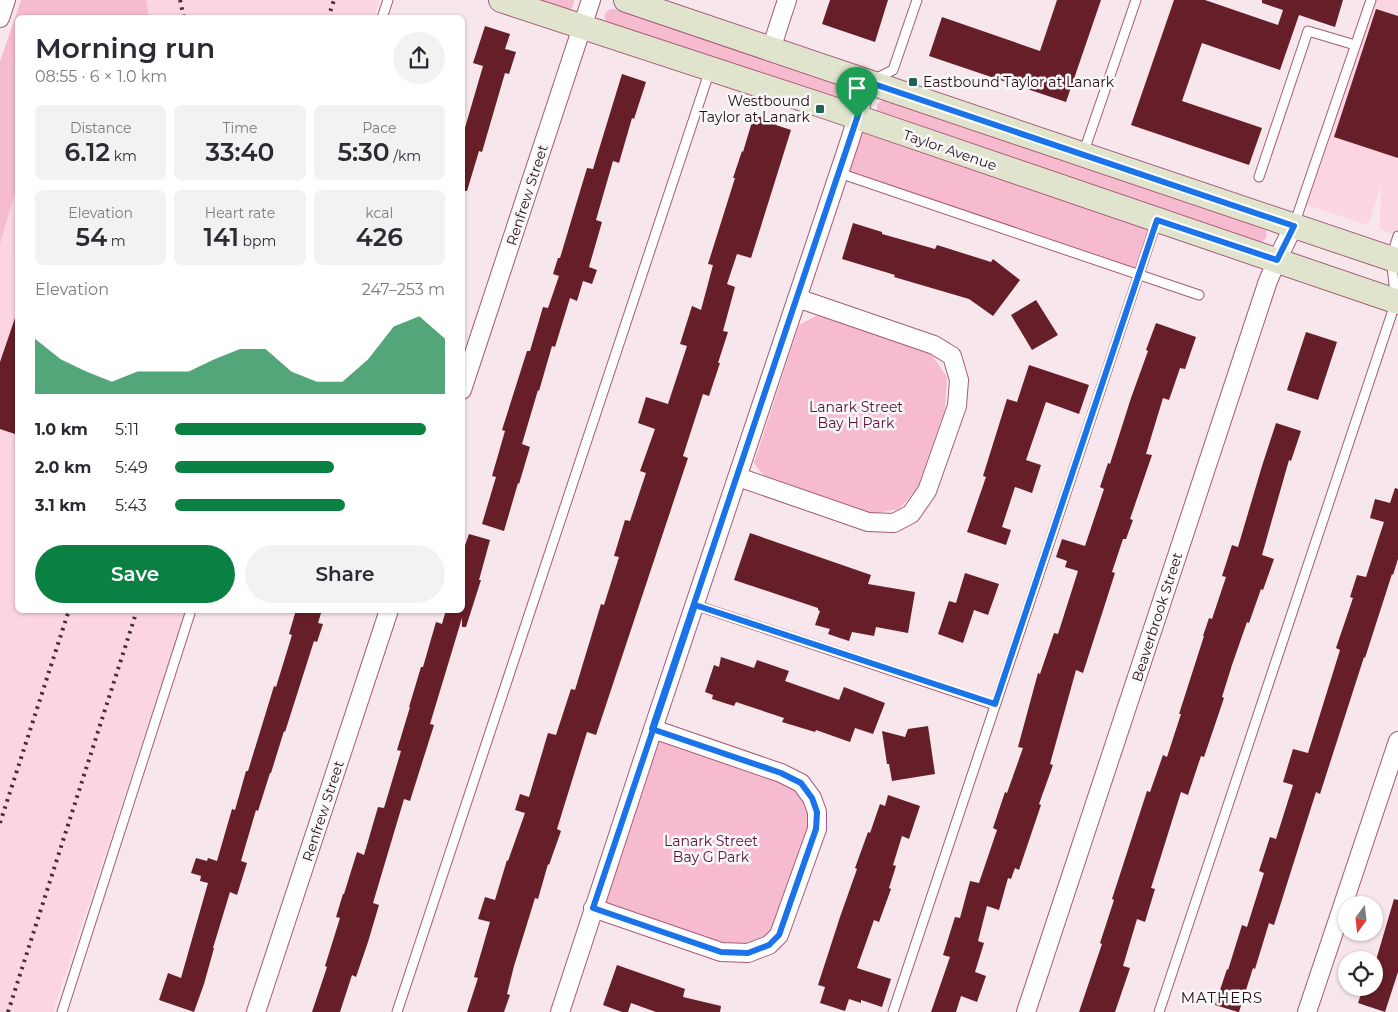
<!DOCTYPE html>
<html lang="en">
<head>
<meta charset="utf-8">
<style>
	:root { --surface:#fff; --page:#f2f2f3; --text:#2b2b33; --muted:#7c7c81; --accent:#0b8043 }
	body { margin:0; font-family:Montserrat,sans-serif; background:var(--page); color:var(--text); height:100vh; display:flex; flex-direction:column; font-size:19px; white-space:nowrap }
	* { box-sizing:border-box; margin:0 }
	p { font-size:16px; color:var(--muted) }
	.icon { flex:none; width:28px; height:28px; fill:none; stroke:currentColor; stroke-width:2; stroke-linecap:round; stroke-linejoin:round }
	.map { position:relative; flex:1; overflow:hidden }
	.details { position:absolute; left:15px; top:15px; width:450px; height:598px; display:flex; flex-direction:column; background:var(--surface); border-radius:8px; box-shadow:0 1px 4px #0004 }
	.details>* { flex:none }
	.needle { width:32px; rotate:195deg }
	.tools { position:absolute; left:1338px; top:896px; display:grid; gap:10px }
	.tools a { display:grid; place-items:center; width:45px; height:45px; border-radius:50%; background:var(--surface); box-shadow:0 1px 4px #0004; font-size:25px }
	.pin { position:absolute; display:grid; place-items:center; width:42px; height:42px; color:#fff; margin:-51px -21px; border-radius:50% 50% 50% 0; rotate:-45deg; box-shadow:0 0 5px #0007 }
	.pin .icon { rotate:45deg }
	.round { display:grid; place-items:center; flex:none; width:52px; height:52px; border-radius:26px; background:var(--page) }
	.overview { display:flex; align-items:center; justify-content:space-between; height:85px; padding:0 20px }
	h1 { font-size:28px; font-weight:600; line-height:38px }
	.figures { display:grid; grid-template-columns:repeat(3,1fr); gap:8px; height:85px; padding:5px 20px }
	.figures div { display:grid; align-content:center; border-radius:8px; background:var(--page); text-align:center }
	.figures b { font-size:25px; font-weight:600 }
	.figures small { font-size:14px; font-weight:400 }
	.figures p { font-size:14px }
	.chart { height:140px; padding:10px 20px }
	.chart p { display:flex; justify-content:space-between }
	.chart svg { width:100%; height:90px; margin-top:5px; fill:var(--accent); opacity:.7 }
	.primary-button { display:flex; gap:10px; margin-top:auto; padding:10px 20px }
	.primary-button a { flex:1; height:58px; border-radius:30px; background:var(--accent); color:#fff; font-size:20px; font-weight:600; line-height:58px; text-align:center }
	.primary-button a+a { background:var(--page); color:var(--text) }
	ul { padding:0 20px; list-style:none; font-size:16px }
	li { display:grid; grid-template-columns:80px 60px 1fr; align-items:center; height:38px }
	li i { height:12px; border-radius:6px; background:var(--accent) }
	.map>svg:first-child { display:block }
	.built { fill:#fbd5e2 }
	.green { fill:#f7bbcf }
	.building { fill:#661e28 }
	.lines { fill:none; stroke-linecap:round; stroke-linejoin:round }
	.lane-casing { stroke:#a65b77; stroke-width:11 }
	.street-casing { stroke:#a65b77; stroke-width:20 }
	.secondary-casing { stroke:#a65b77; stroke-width:26 }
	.lane { stroke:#fff; stroke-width:9 }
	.street { stroke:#fff; stroke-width:18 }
	.secondary { stroke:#e0e4cc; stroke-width:24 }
	.rail { stroke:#492d39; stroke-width:4; stroke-dasharray:2.5 5; stroke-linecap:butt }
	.route-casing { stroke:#fff; stroke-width:10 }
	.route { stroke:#1a73e8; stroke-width:6 }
	.poi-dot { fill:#1f6355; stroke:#f8f8f8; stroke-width:2 }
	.labels { text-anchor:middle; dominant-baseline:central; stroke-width:5; stroke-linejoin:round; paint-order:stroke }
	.poi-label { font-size:14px; fill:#2b0d1a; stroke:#f8f8f8; text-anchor:start }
	.street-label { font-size:14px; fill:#2b0d1a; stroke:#f8f8f8 }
	.park-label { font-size:14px; fill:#591033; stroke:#f8f8f8 }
	.neighbourhood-label { font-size:15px; letter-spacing:1px; fill:#2b0d1a; stroke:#f8f8f8 }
</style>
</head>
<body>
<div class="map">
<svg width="1398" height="1012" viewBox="0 0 1398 1012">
	<rect width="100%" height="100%" fill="#f7e6eb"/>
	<path class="built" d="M 146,0 L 380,0 L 374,18 L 149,17 Z
		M 1371,0 L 1398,0 L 1398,236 L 1380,229 L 1381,185 L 1368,225 L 1302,203 Z
		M 17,186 L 18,610 L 186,610 L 53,1012 L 0,1012 L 0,244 Z"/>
	<path class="green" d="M 21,0 L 146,0 L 149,17 L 18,18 L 17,186 L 0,244 L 0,62 Z
		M 540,0 L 574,0 C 574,6 572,9 567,11 L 542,2 Z
		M 614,9 L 842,85 C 849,88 848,96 842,100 L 607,23 C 602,16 606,9 614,9 Z
		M 884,99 L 1264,227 C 1269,234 1267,241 1259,242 L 878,112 L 877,110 L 877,104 Z
		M 857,118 L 1157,220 L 1138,275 L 839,173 Z
		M 818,315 L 930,352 L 947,377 L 945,409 L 917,489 L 899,509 L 872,514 L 765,477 L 754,463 L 799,325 Z
		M 653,729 L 781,773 L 817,812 L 779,935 L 748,953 L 593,908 Z"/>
	<path class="building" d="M 830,0 L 888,0 L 875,42 L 822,24 Z
		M 1057,0 L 1101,0 L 1066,102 L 929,56 L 942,17 L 1040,51 Z
		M 1174,0 L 1205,0 L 1278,25 L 1283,10 L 1262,3 L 1262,0 L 1343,0 L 1335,27 L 1299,15 L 1280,70 L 1202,43 L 1182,101 L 1262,128 L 1249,165 L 1131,125 Z
		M 1376,9 L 1398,16 L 1398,158 L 1334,137 Z
		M 485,26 L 510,34 L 505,49 L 516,52 L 509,74 L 505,73 L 482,152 L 479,151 L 467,191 L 462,191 L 462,138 L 483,66 L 473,63 Z
		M 622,74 L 646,82 L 634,119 L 632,118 L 619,163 L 613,161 L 596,220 L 602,222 L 589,267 L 597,270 L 592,284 L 583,281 L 577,301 L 570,298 L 555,347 L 552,346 L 539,391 L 538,390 L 522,444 L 530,447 L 519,484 L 518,483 L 504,531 L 482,524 L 496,477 L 492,476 L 505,431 L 502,430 L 527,351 L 530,351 L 543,307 L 548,308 L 559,276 L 553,274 L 558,258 L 560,258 L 587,168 L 593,169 Z
		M 754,115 L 777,122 L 776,125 L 791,130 L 751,258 L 737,254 L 727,284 L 735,287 L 723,331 L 728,332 L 718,363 L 720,363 L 709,396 L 703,394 L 683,456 L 688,458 L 596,735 L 587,732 L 557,829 L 561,831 L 549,865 L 548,864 L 538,899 L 535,898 L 514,966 L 507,994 L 510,995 L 504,1012 L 467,1012 L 478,978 L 474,977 L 490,922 L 478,919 L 485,897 L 495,900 L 507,860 L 508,861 L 525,813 L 515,810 L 520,794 L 529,797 L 548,733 L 556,735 L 571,689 L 575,690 L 601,604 L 604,605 L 619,557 L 614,556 L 625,520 L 630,521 L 646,473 L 640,471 L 655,429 L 638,423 L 646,397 L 668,404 L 687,346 L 680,344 L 692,306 L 701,310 L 713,265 L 708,264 L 735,178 L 733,178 L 742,151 L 743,152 Z
		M 853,223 L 882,232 L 882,234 L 935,249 L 937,245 L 991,262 L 993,259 L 1020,280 L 993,316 L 969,299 L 894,277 L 895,275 L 842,259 Z
		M 1036,300 L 1058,335 L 1032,350 L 1011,315 Z
		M 15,318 L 18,319 L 18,435 L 0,429 L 0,362 Z
		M 1156,323 L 1196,337 L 1185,369 L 1180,368 L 1169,400 L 1163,398 L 1146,454 L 1152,455 L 1130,519 L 1133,520 L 1126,539 L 1123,539 L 1112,572 L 1115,573 L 1083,673 L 1076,670 L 1050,764 L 1053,765 L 1039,804 L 1041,805 L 1019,870 L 1015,868 L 1011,879 L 1008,878 L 999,910 L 987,906 L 978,941 L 984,943 L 975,972 L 986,976 L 977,1002 L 961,996 L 956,1012 L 931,1012 L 950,957 L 943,955 L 955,917 L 960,918 L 970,881 L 979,883 L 997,830 L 993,828 L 1005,792 L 1007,793 L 1023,748 L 1018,747 L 1038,673 L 1040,674 L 1054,633 L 1058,634 L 1078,571 L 1065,567 L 1067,561 L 1056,557 L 1062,539 L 1085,546 L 1104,489 L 1100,487 L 1108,463 L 1110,464 L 1131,398 L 1148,351 L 1146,350 Z
		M 1306,332 L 1337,342 L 1318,400 L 1287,390 Z
		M 1029,365 L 1089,385 L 1079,414 L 1046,402 L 1026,460 L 1041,465 L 1032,493 L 1015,487 L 1002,527 L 1011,530 L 1006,545 L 967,532 L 986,477 L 983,476 L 1007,399 L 1017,402 Z
		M 1276,423 L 1301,431 L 1291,461 L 1289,460 L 1262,555 L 1274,559 L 1263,590 L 1261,589 L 1249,623 L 1247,622 L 1232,665 L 1222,697 L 1224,698 L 1204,757 L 1201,756 L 1188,795 L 1181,792 L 1151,888 L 1155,889 L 1148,912 L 1145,922 L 1137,919 L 1123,966 L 1130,968 L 1115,1012 L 1079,1012 L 1102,944 L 1100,943 L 1114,900 L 1112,899 L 1147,791 L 1150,792 L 1163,755 L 1167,757 L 1181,714 L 1179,714 L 1204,636 L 1203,636 L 1209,618 L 1212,619 L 1226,577 L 1222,576 L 1232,545 L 1238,547 L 1262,466 Z
		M 1395,488 L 1398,489 L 1398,559 L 1393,575 L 1392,574 L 1365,658 L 1364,657 L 1320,794 L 1316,792 L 1274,925 L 1269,923 L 1255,969 L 1253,968 L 1239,1012 L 1238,1012 L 1215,1005 L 1227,969 L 1228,970 L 1242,925 L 1247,927 L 1264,873 L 1259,871 L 1270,837 L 1276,839 L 1293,785 L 1283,782 L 1293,749 L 1308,753 L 1340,650 L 1336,648 L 1353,598 L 1350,597 L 1357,575 L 1366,577 L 1384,522 L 1370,518 L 1375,499 L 1390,503 Z
		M 750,533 L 871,575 L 868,584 L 915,592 L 908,633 L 876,627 L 874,636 L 852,632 L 849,641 L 828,634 L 830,629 L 815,625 L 820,611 L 818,610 L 818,608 L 734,580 Z
		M 469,534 L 490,540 L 479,580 L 481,580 L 466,627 L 462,627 L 462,618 L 430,724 L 434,725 L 410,801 L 404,799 L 373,903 L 379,905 L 368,942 L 356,977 L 352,975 L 340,1012 L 312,1012 L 327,967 L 325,966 L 340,918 L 336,917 L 343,894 L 344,894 L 357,852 L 364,855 L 378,807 L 384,808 L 401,751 L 397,750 L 410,707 L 409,707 L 421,667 L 423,667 L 436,622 L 442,624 L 446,610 L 462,610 L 462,554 Z
		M 965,573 L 999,584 L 988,615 L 974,610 L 963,643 L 938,634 L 949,601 L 956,603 Z
		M 296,610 L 322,610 L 318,623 L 323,624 L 317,642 L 314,641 L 285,732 L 284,731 L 271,773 L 270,773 L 258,811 L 256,810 L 241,861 L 247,863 L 237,895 L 230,892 L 213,948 L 214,948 L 204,984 L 194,1012 L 159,1000 L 168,973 L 181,978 L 208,883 L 200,881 L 201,876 L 191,873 L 196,858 L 207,861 L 208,858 L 217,861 L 232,809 L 235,810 L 246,771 L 248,771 L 274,686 L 276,687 L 292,635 L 289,634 Z
		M 721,657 L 754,668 L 757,660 L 789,671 L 785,681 L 839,700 L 844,687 L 885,703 L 873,734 L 855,728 L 850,742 L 816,730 L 815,732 L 782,722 L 784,718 L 736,702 L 734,706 L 712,699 L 713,695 L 705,692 L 714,665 L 719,667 Z
		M 928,726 L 935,774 L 892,781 L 889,764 L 887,764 L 882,731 L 905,737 L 908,729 Z
		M 888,795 L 920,806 L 909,839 L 902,836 L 893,865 L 896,866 L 889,888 L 891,889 L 879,922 L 874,920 L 857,968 L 891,979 L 882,1007 L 861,1000 L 861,1003 L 849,999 L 845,1011 L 820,1003 L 825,987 L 818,985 L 840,917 L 857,869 L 855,868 L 868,832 L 870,833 L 880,804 L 885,806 Z
		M 1394,899 L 1398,900 L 1398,972 L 1385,1012 L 1358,1003 L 1363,988 L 1374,988 L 1374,967 Z
		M 617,965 L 685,989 L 683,997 L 721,1006 L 720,1012 L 656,1012 L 631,1003 L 628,1012 L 622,1012 L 603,1005 Z"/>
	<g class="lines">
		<g class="lane-casing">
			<path id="lane" d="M 382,18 L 388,0
				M 875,79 L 893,70 L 917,0
				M 1083,154 L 1136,0
				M 839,173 L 1199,295
				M 1259,177 L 1308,31 L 1355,45
				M 1294,225 L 1371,0
				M 695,605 L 995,705
				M 62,1012 L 191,610
				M 397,1012 L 710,70
				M 893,1012 L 1157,220
				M 1159,1012 L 1396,301 L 1391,258 L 1398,236"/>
		</g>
		<g class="street-casing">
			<path id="street" d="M 0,18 L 6,0
				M 771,49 L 787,0
				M 462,390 L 591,0
				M 738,477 L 868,522 L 894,523 L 911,514 L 927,491 L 957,406 L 959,380 L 952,356 L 934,345 L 797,298
				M 593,908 L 721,952 L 748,953 L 769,945 L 779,935 L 817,829 L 817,812 L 812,798 L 801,783 L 781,773 L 653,729
				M 256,1012 L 389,610
				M 560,1012 L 653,729 L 850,140 L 868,82
				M 1026,1012 L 1268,281 L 1277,260 L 1294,225
				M 1307,1012 L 1398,741"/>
		</g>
		<g class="secondary-casing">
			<path id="secondary" d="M 501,0 L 830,108 L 1398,302
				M 626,0 L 1398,261"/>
		</g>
		<use href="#lane" class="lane"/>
		<use href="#street" class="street"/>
		<use href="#secondary" class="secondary"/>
		<path class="rail" d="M 180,0 L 184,18
			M 328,18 L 334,0
			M 0,823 L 69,610
			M 8,1012 L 137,610"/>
	</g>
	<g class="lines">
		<g class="route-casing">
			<path id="route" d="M 857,118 L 652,729 L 781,773 L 801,783 L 812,798 L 817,812 L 816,829 L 779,935 L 769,945 L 748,953 L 721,952 L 593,908 L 695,605 L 995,704 L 1157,220 L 1277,260 L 1294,226 L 868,82 L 857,118"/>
		</g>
		<use href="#route" class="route"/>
	</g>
	<g class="poi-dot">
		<rect x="908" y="77" width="10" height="10" rx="2.5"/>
		<rect x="815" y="104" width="10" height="10" rx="2.5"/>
	</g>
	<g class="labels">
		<g class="poi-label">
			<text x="923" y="82">Eastbound Taylor at Lanark</text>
			<text x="810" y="101" text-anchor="end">Westbound<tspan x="810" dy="16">Taylor at Lanark</tspan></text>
		</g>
		<g class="street-label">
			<text transform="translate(950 150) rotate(19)">Taylor Avenue</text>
			<text transform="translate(527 195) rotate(-72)">Renfrew Street</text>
			<text transform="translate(1157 617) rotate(-72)">Beaverbrook Street</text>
			<text transform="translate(323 811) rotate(-72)">Renfrew Street</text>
		</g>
		<g class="park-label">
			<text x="856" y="407">Lanark Street<tspan x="856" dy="16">Bay H Park</tspan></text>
			<text x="711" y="841">Lanark Street<tspan x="711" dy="16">Bay G Park</tspan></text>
		</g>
		<g class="neighbourhood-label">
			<text x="1222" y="997">MATHERS</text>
		</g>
	</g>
</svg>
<div class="tools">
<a><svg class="needle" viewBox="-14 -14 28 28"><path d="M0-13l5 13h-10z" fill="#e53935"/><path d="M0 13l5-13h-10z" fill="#7c7c81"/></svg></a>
<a><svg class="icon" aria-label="locate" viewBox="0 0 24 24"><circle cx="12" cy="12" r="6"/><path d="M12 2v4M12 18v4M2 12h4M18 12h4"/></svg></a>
</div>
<div class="pin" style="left:857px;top:118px;background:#1e9e55"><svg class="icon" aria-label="arrive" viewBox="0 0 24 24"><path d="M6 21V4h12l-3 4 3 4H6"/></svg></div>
<section class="details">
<div class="overview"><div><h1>Morning run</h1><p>08:55 · 6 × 1.0 km</p></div><a class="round"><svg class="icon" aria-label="share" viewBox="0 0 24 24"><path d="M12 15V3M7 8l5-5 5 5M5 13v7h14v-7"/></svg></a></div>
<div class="figures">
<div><p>Distance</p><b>6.12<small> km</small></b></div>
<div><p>Time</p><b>33:40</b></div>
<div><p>Pace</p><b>5:30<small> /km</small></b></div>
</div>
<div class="figures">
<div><p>Elevation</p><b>54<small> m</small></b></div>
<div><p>Heart rate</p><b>141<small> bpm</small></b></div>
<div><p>kcal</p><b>426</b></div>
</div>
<div class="chart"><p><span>Elevation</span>247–253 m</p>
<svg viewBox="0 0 160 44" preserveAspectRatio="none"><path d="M0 44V17L10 27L20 33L30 38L40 33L50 33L60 33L70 27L80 22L90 22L100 33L110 38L120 38L130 27L140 11L150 6L160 17V44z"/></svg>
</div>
<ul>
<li><b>1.0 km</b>5:11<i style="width:93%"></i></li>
<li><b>2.0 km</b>5:49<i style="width:59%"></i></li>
<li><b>3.1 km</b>5:43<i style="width:63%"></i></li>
</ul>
<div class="primary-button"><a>Save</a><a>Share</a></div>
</section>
</div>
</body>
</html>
